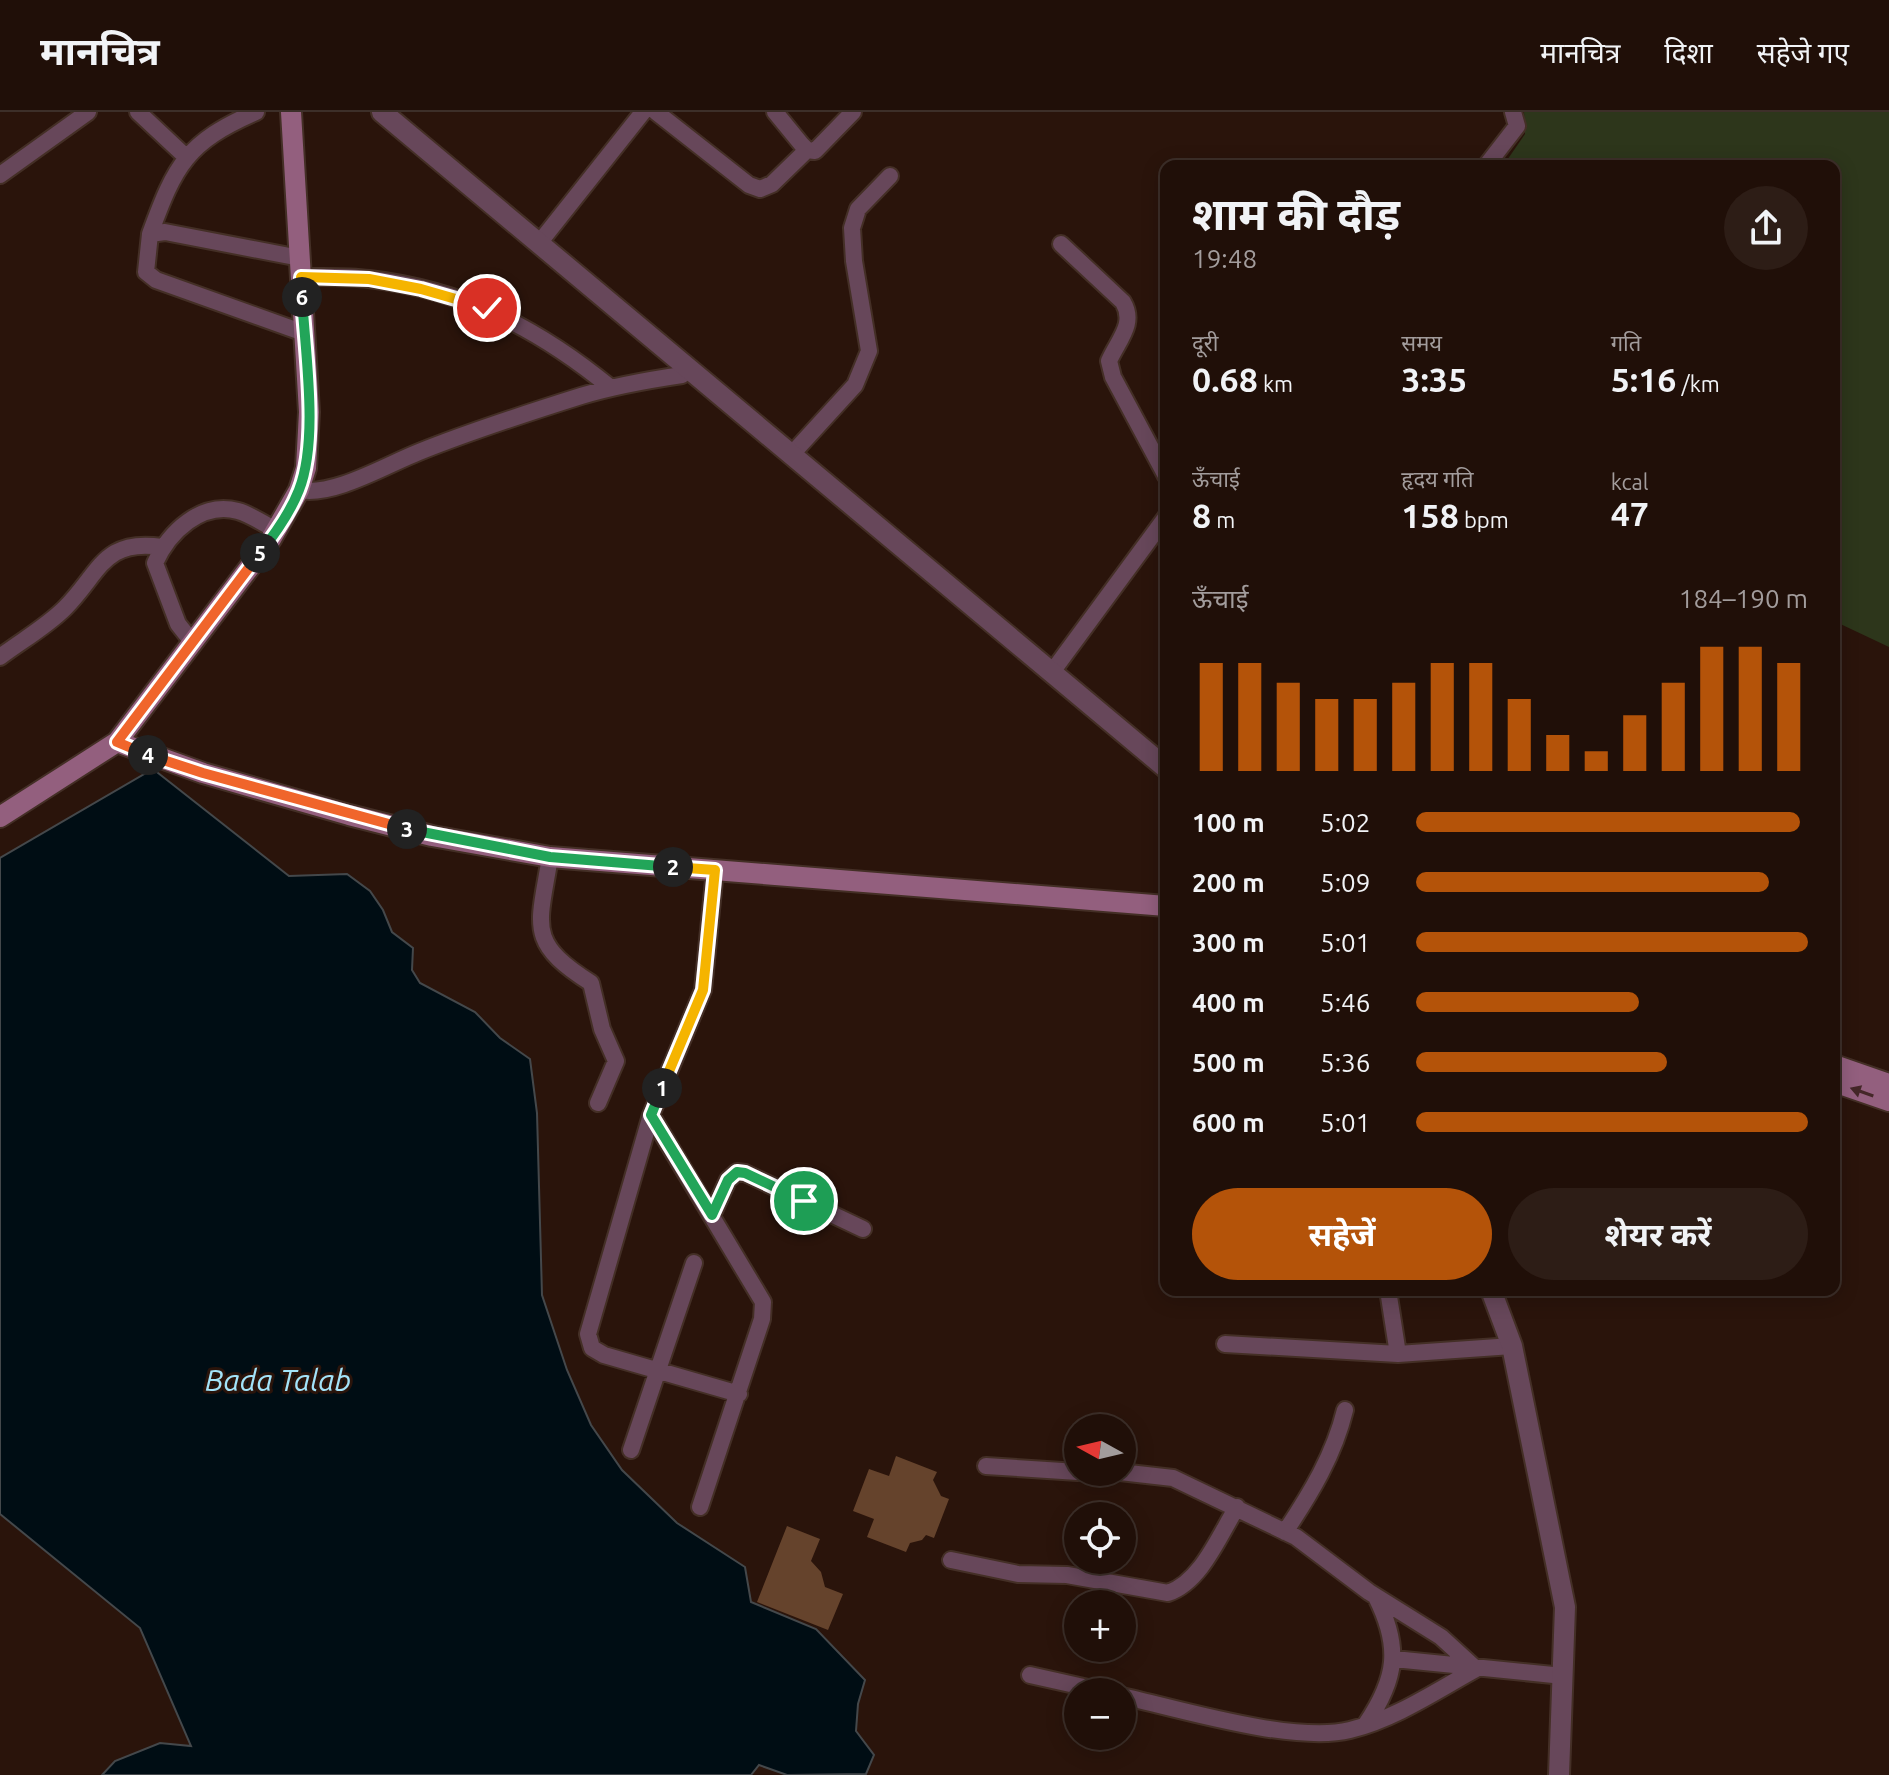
<!DOCTYPE html>
<html lang="hi">
<head>
<meta charset="utf-8">
<style>
	:root { --surface:#200f08; --page:#2d1d16; --text:#f1f3f6; --muted:#a29c9c; --line:#3d2f29; --accent:#b45309 }
	body { margin:0; font-family:Ubuntu,"Noto Sans Devanagari",sans-serif; background:var(--page); color:var(--text); height:100vh; display:flex; flex-direction:column; font-size:30px; white-space:nowrap }
	* { box-sizing:border-box; margin:0 }
	p { font-size:26px; color:var(--muted) }
	.icon { flex:none; width:44px; height:44px; fill:none; stroke:currentColor; stroke-width:2; stroke-linecap:round; stroke-linejoin:round }
	.map { position:relative; flex:1; overflow:hidden }
	.panel { position:absolute; left:1160px; top:48px; width:680px; height:1136px; display:flex; flex-direction:column; background:var(--surface); border-radius:16px; box-shadow:0 4px 20px #0003,0 0 0 2px var(--line) }
	.panel>* { flex:none }
	.needle { width:52px; rotate:278deg }
	.buttons { position:absolute; left:1064px; top:1302px; display:grid; gap:16px }
	.buttons a { display:grid; place-items:center; width:72px; height:72px; border-radius:50%; background:var(--surface); box-shadow:0 4px 20px #0003,0 0 0 2px var(--line); font-size:40px }
	.pin { position:absolute; display:grid; place-items:center; width:68px; height:68px; color:#fff; margin:-34px; border:4px solid #fff; border-radius:50%; box-shadow:0 2px 8px #0007 }
	.km { position:absolute; width:40px; height:40px; margin:-20px; border-radius:50%; background:#222; color:#fff; font-size:22px; line-height:40px; text-align:center }
	.round { display:grid; place-items:center; flex:none; width:84px; height:84px; border-radius:42px; background:var(--page) }
	.headline { display:flex; align-items:center; justify-content:space-between; height:136px; padding:0 32px }
	h1 { font-size:44px; font-weight:700; line-height:60px }
	.figures { display:grid; grid-template-columns:repeat(3,1fr); gap:12px; height:136px; padding:8px 32px }
	.figures div { display:grid; align-content:center }
	.figures b { font-size:34px; font-weight:700 }
	.figures small { font-size:22px; font-weight:400 }
	.figures p { font-size:22px }
	.chart { height:224px; padding:16px 32px }
	.chart p { display:flex; justify-content:space-between }
	.chart svg { width:100%; height:144px; margin-top:8px; stroke:var(--accent); stroke-width:6 }
	.button { display:flex; gap:16px; margin-top:auto; padding:16px 32px }
	.button a { flex:1; height:92px; border-radius:48px; background:var(--accent); color:#fff; font-size:32px; font-weight:700; line-height:92px; text-align:center }
	.button a+a { background:var(--page); color:var(--text) }
	ul { padding:0 32px; list-style:none; font-size:26px }
	li { display:grid; grid-template-columns:128px 96px 1fr; align-items:center; height:60px }
	li i { height:20px; border-radius:10px; background:var(--accent) }
	header { display:flex; align-items:center; gap:48px; box-sizing:border-box; height:112px; padding:0 40px; background:var(--surface); border-bottom:2px solid var(--line) }
	header strong { font-size:38px }
	nav { display:flex; gap:44px; margin-inline-start:auto; font-size:28px }
	.map>svg:first-child { display:block }
	.green { fill:#2d361b }
	.water { fill:#000d14; stroke:#44484b; stroke-width:2 }
	.building { fill:#65432c }
	.lines { fill:none; stroke-linecap:round; stroke-linejoin:round }
	.minor-casing { stroke:#442f26; stroke-width:20 }
	.tertiary-casing { stroke:#442f26; stroke-width:24 }
	.secondary-casing { stroke:#442f26; stroke-width:24 }
	.minor { stroke:#67475a; stroke-width:16 }
	.tertiary { stroke:#67475a; stroke-width:20 }
	.secondary { stroke:#935f7e; stroke-width:20 }
	.oneway { fill:#442728 }
	.split-1-casing { stroke:#fff; stroke-width:16 }
	.split-2-casing { stroke:#fff; stroke-width:16 }
	.split-3-casing { stroke:#fff; stroke-width:16 }
	.split-4-casing { stroke:#fff; stroke-width:16 }
	.split-5-casing { stroke:#fff; stroke-width:16 }
	.split-6-casing { stroke:#fff; stroke-width:16 }
	.split-7-casing { stroke:#fff; stroke-width:16 }
	.split-1 { stroke:#22a559; stroke-width:10 }
	.split-2 { stroke:#f5b400; stroke-width:10 }
	.split-3 { stroke:#22a559; stroke-width:10 }
	.split-4 { stroke:#f0652b; stroke-width:10 }
	.split-5 { stroke:#f0652b; stroke-width:10 }
	.split-6 { stroke:#22a559; stroke-width:10 }
	.split-7 { stroke:#f5b400; stroke-width:10 }
	.labels { text-anchor:middle; dominant-baseline:central; stroke-width:6; stroke-linejoin:round; paint-order:stroke }
	.water-label { font-size:30px; font-style:italic; fill:#a3e3f9; stroke:#2a140b }
</style>
</head>
<body>
<header>
<strong>मानचित्र</strong>
<nav><a>मानचित्र</a><a>दिशा</a><a>सहेजे गए</a></nav>
</header>
<div class="map">
<svg width="1889" height="1663" viewBox="0 0 1889 1663">
	<rect width="100%" height="100%" fill="#2a140b"/>
	<path class="green" d="M 1524,0 L 1889,0 L 1889,535 L 1834,509 L 1834,54 L 1503,54 L 1525,22 Z"/>
	<path class="water" d="M 153,657 L 289,764 L 347,762 L 370,779 L 383,798 L 392,820 L 413,836 L 412,858 L 420,871 L 475,900 L 500,926 L 530,947 L 537,1001 L 542,1183 L 567,1258 L 591,1313 L 622,1358 L 677,1411 L 745,1455 L 751,1490 L 816,1517 L 865,1568 L 858,1592 L 856,1619 L 874,1643 L 866,1662 L 787,1663 L 759,1653 L 751,1663 L 102,1663 L 115,1649 L 160,1631 L 191,1634 L 140,1516 L 0,1402 L 0,746 Z"/>
	<path class="building" d="M 896,1344 L 937,1360 L 933,1368 L 941,1384 L 949,1387 L 934,1426 L 926,1423 L 922,1428 L 910,1431 L 906,1440 L 867,1425 L 874,1407 L 853,1399 L 869,1357 L 889,1364 Z
		M 787,1414 L 820,1427 L 811,1449 L 821,1460 L 825,1475 L 843,1482 L 828,1518 L 757,1490 Z"/>
	<g class="lines">
		<g class="minor-casing">
			<path id="minor" d="M 138,0 L 185,44
				M 656,0 L 749,73 L 760,77 L 772,72 L 807,38
				M 775,0 L 802,33 L 807,38 L 815,39 L 853,0
				M 1486,54 L 1517,14 L 1513,0
				M 0,63 L 88,0
				M 150,122 C 175,53 187,30 256,0
				M 540,130 L 643,0
				M 1061,132 L 1123,190 C 1136,212 1118,228 1109,249 L 1113,265 L 1166,364
				M 300,146 L 165,120 L 150,122 L 146,160 L 156,168 L 304,221
				M 301,165 C 323,165 347,164 369,167 C 464,178 538,216 611,276
				M 792,342 L 855,273 L 869,239 L 854,149 L 852,116 L 858,97 L 890,64
				M 299,378 C 333,385 386,353 419,340 C 471,319 527,301 581,284 C 614,274 648,268 682,263 L 690,256
				M 193,531 L 178,512 L 155,451 C 169,420 201,389 238,399 C 252,403 264,412 277,419
				M 0,545 C 21,529 46,515 65,496 C 100,461 103,426 162,435
				M 1052,560 L 1166,405
				M 550,745 C 539,814 526,830 591,871 L 602,917 L 616,949 L 598,991
				M 715,758 L 703,878 L 651,1003 L 588,1222 L 592,1236 L 604,1243 L 739,1282
				M 651,1003 L 763,1190 L 762,1207 L 700,1395
				M 712,1103 L 728,1068 L 737,1060 L 745,1061 L 863,1117
				M 1388,1178 L 1398,1242
				M 1225,1232 L 1398,1242 L 1512,1234
				M 631,1338 L 694,1151
				M 986,1354 L 1078,1360
				M 1120,1360 L 1173,1366 L 1296,1425 L 1369,1480 L 1441,1525 L 1476,1557 C 1436,1579 1395,1607 1350,1618 C 1295,1632 1179,1597 1122,1584
				M 1285,1420 C 1311,1381 1334,1343 1345,1298
				M 951,1448 L 1018,1462 L 1067,1463 L 1168,1481 C 1201,1470 1219,1424 1237,1395
				M 1394,1547 L 1563,1564
				M 1030,1563 L 1106,1580
				M 1366,1612 C 1397,1566 1401,1535 1376,1485"/>
		</g>
		<g class="tertiary-casing">
			<path id="tertiary" d="M 382,0 L 1166,656
				M 1491,1178 L 1512,1234 L 1565,1495 L 1559,1663"/>
		</g>
		<g class="secondary-casing">
			<path id="secondary" d="M 117,630 L 203,661 L 349,703 L 432,724 L 550,745 L 1166,794
				M 0,705 L 117,630 L 271,427 L 299,378 L 306,356 L 309,300 L 291,0
				M 1834,953 L 1889,972
				M 1834,970 L 1889,989"/>
		</g>
		<use href="#minor" class="minor"/>
		<use href="#tertiary" class="tertiary"/>
		<use href="#secondary" class="secondary"/>
	</g>
	<defs><path id="oneway-solid" d="M-6-.8H1V-3.2L6.5 0L1 3.2V.8H-6Z" transform="scale(2)"/></defs>
	<use class="oneway" href="#oneway-solid" transform="translate(1862 980) rotate(-161)"/>
	<g class="lines">
		<g class="split-1-casing">
			<path id="split-1" d="M 662,976 L 651,1003 L 712,1103 L 728,1068 L 737,1060 L 745,1061 L 804,1089"/>
		</g>
		<g class="split-2-casing">
			<path id="split-2" d="M 662,976 L 703,878 L 715,758 L 673,755"/>
		</g>
		<g class="split-3-casing">
			<path id="split-3" d="M 407,717 L 550,745 L 673,755"/>
		</g>
		<g class="split-4-casing">
			<path id="split-4" d="M 148,643 L 203,661 L 407,717"/>
		</g>
		<g class="split-5-casing">
			<path id="split-5" d="M 148,643 L 117,630 L 260,441"/>
		</g>
		<g class="split-6-casing">
			<path id="split-6" d="M 260,441 C 275,422 290,401 299,378 C 319,327 305,240 302,185"/>
		</g>
		<g class="split-7-casing">
			<path id="split-7" d="M 302,185 L 301,165 L 369,167 L 421,177 L 487,196"/>
		</g>
		<use href="#split-1" class="split-1"/>
		<use href="#split-2" class="split-2"/>
		<use href="#split-3" class="split-3"/>
		<use href="#split-4" class="split-4"/>
		<use href="#split-5" class="split-5"/>
		<use href="#split-6" class="split-6"/>
		<use href="#split-7" class="split-7"/>
	</g>
	<g class="labels">
		<g class="water-label">
			<text x="278" y="1268">Bada Talab</text>
		</g>
	</g>
</svg>
<div class="buttons">
<a><svg class="needle" viewBox="-14 -14 28 28"><path d="M0-13l5 13h-10z" fill="#e53935"/><path d="M0 13l5-13h-10z" fill="#a29c9c"/></svg></a>
<a><svg class="icon" aria-label="locate" viewBox="0 0 24 24"><circle cx="12" cy="12" r="6"/><path d="M12 2v4M12 18v4M2 12h4M18 12h4"/></svg></a>
<a>+</a>
<a>−</a>
</div>
<div class="pin" style="left:804px;top:1089px;background:#1e9e55"><svg class="icon" aria-label="arrive" viewBox="0 0 24 24"><path d="M6 21V4h12l-3 4 3 4H6"/></svg></div>
<div class="pin" style="left:487px;top:196px;background:#d93025"><svg class="icon" aria-label="check" viewBox="0 0 24 24"><path d="M5 12l5 5 9-10"/></svg></div>
<b class="km" style="left:662px;top:976px">1</b>
<b class="km" style="left:673px;top:755px">2</b>
<b class="km" style="left:407px;top:717px">3</b>
<b class="km" style="left:148px;top:643px">4</b>
<b class="km" style="left:260px;top:441px">5</b>
<b class="km" style="left:302px;top:185px">6</b>
<section class="panel">
<div class="headline"><div><h1>शाम की दौड़</h1><p>19:48</p></div><a class="round"><svg class="icon" aria-label="share" viewBox="0 0 24 24"><path d="M12 15V3M7 8l5-5 5 5M5 13v7h14v-7"/></svg></a></div>
<div class="figures">
<div><p>दूरी</p><b>0.68<small> km</small></b></div>
<div><p>समय</p><b>3:35</b></div>
<div><p>गति</p><b>5:16<small> /km</small></b></div>
</div>
<div class="figures">
<div><p>ऊँचाई</p><b>8<small> m</small></b></div>
<div><p>हृदय गति</p><b>158<small> bpm</small></b></div>
<div><p>kcal</p><b>47</b></div>
</div>
<div class="chart"><p><span>ऊँचाई</span>184–190 m</p>
<svg viewBox="0 0 160 44" preserveAspectRatio="none"><path d="M5 44V11M15 44V11M25 44V17M35 44V22M45 44V22M55 44V17M65 44V11M75 44V11M85 44V22M95 44V33M105 44V38M115 44V27M125 44V17M135 44V6M145 44V6M155 44V11"/></svg>
</div>
<ul>
<li><b>100 m</b>5:02<i style="width:98%"></i></li>
<li><b>200 m</b>5:09<i style="width:90%"></i></li>
<li><b>300 m</b>5:01<i style="width:100%"></i></li>
<li><b>400 m</b>5:46<i style="width:57%"></i></li>
<li><b>500 m</b>5:36<i style="width:64%"></i></li>
<li><b>600 m</b>5:01<i style="width:100%"></i></li>
</ul>
<div class="button"><a>सहेजें</a><a>शेयर करें</a></div>
</section>
</div>
</body>
</html>
